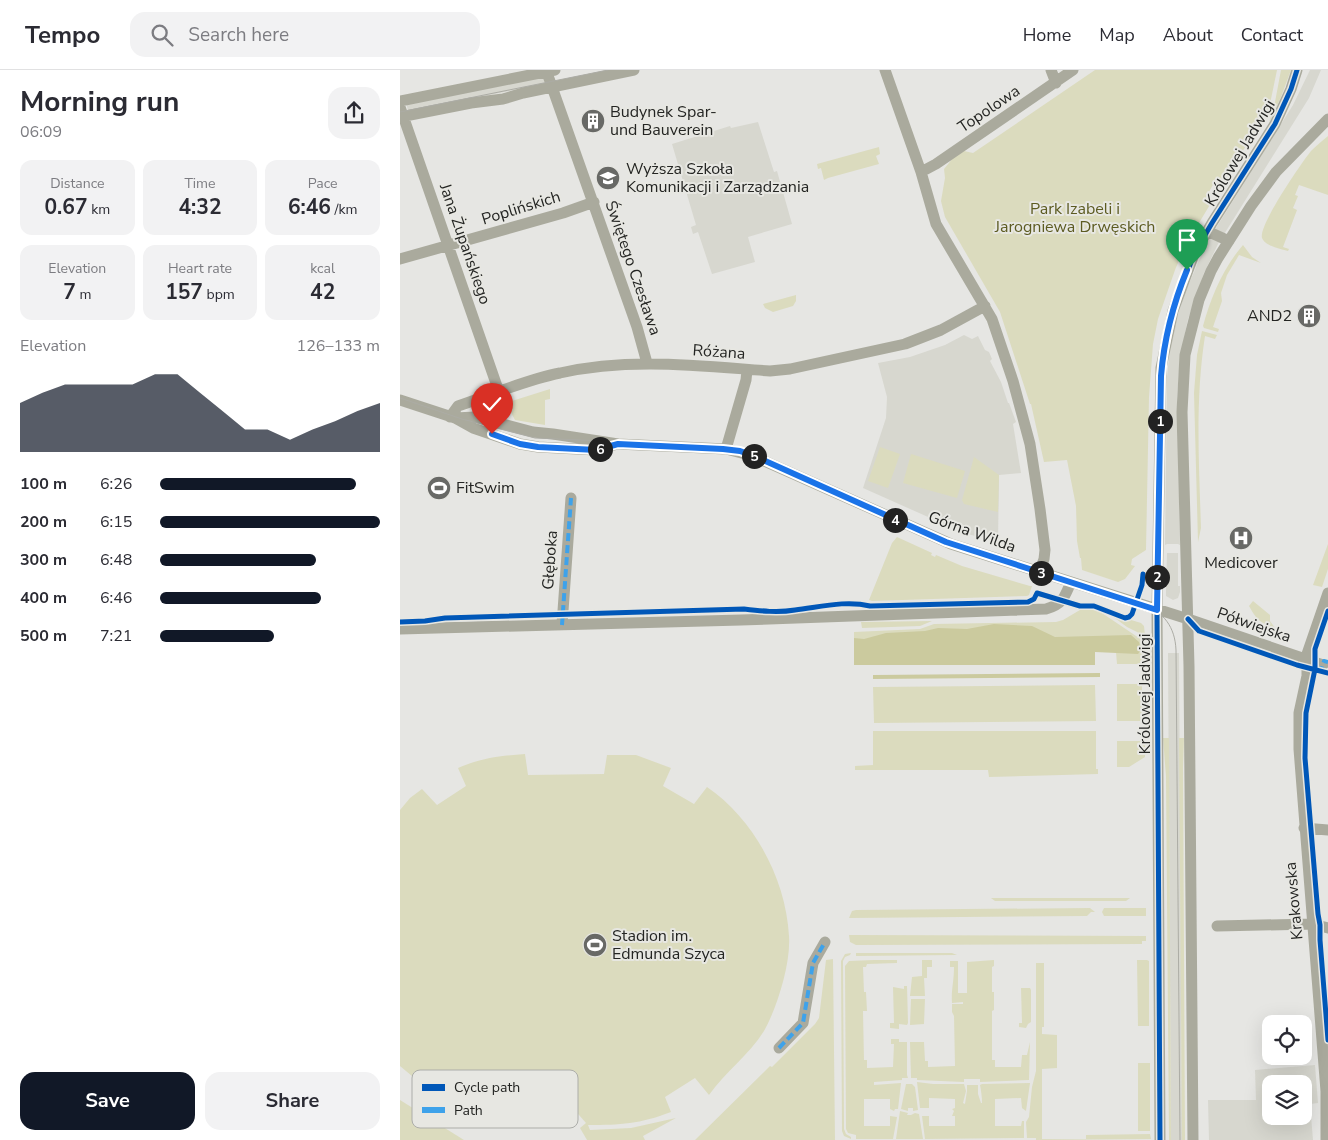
<!DOCTYPE html>
<html lang="en">
<head>
<meta charset="utf-8">
<style>
	:root { --surface:#fff; --page:#f2f2f3; --text:#2b2b33; --muted:#7c7c81; --line:#e1e1e2; --accent:#111827 }
	body { margin:0; font-family:"Nunito Sans",sans-serif; background:var(--page); color:var(--text); height:100vh; display:flex; flex-direction:column; font-size:19px; white-space:nowrap }
	* { box-sizing:border-box; margin:0 }
	p { font-size:16px; color:var(--muted) }
	.icon { flex:none; width:28px; height:28px; fill:none; stroke:currentColor; stroke-width:2; stroke-linecap:round; stroke-linejoin:round }
	.map { position:relative; flex:1; overflow:hidden }
	.details { display:flex; flex-direction:column; background:var(--surface); width:400px }
	.details>* { flex:none }
	.controls { position:absolute; left:862px; top:945px; display:grid; gap:10px }
	.controls a { display:grid; place-items:center; width:50px; height:50px; border-radius:10px; background:var(--surface); box-shadow:0 5px 20px #0002; font-size:25px }
	.pin { position:absolute; display:grid; place-items:center; width:42px; height:42px; color:#fff; margin:-51px -21px; border-radius:50% 50% 50% 0; rotate:-45deg; box-shadow:0 0 5px #0007 }
	.pin .icon { rotate:45deg }
	.km { position:absolute; width:25px; height:25px; margin:-12px; border-radius:50%; background:#222; color:#fff; font-size:14px; line-height:25px; text-align:center }
	.round { display:grid; place-items:center; flex:none; width:52px; height:52px; border-radius:15px; background:var(--page) }
	.headline { display:flex; align-items:center; justify-content:space-between; height:85px; padding:0 20px }
	h1 { font-size:28px; font-weight:700; line-height:38px }
	.metrics { display:grid; grid-template-columns:repeat(3,1fr); gap:8px; height:85px; padding:5px 20px }
	.metrics div { display:grid; align-content:center; border-radius:12px; background:var(--page); text-align:center }
	.metrics b { font-size:21px; font-weight:700 }
	.metrics small { font-size:14px; font-weight:400 }
	.metrics p { font-size:14px }
	.chart { height:140px; padding:10px 20px }
	.chart p { display:flex; justify-content:space-between }
	.chart svg { width:100%; height:90px; margin-top:5px; fill:var(--accent); opacity:.7 }
	.action { display:flex; gap:10px; margin-top:auto; padding:10px 20px }
	.action a { flex:1; height:58px; border-radius:15px; background:var(--accent); color:#fff; font-size:20px; font-weight:700; line-height:58px; text-align:center }
	.action a+a { background:var(--page); color:var(--text) }
	ul { padding:0 20px; list-style:none; font-size:16px }
	li { display:grid; grid-template-columns:80px 60px 1fr; align-items:center; height:38px }
	li i { height:12px; border-radius:6px; background:var(--accent) }
	header { display:flex; align-items:center; gap:30px; box-sizing:border-box; height:70px; padding:0 25px; background:var(--surface); border-bottom:1px solid var(--line) }
	header strong { font-size:24px }
	nav { display:flex; gap:28px; margin-inline-start:auto; font-size:18px }
	.search { width:350px; height:45px; background:var(--page); display:flex; align-items:center; gap:12px; box-sizing:border-box; padding:0 18px; border-radius:15px; color:var(--muted); font-size:19px }
	main { display:flex; flex:1; min-height:0 }
	.map>svg:first-child { display:block }
	.built { fill:#d7d7cf; fill-rule:evenodd }
	.green { fill:#dbdbbe }
	.forest { fill:#cbca9e }
	.lines { fill:none; stroke-linecap:round; stroke-linejoin:round }
	.minor { stroke:#aaaa9d; stroke-width:11 }
	.tram { stroke:#acaca5; stroke-width:1 }
	.quiet { stroke:#3ea2ea; stroke-width:4; stroke-dasharray:8 4; stroke-linecap:butt }
	.cycleway-casing { stroke:#e7e7e2; stroke-width:8 }
	.cycleway { stroke:#0057b8; stroke-width:5 }
	.route-casing { stroke:#fff; stroke-width:10 }
	.route { stroke:#1a73e8; stroke-width:6 }
	.labels { text-anchor:middle; dominant-baseline:central; stroke-width:4; stroke-linejoin:round; paint-order:stroke }
	.street-label { font-size:16px; fill:#242523; stroke:#e7e7e2 }
	.poi-label { font-size:16px; fill:#242523; stroke:#e7e7e2; text-anchor:start }
	.park-label { font-size:16px; fill:#5c5b21; stroke:#e7e7e2 }
	.key { fill:#e7e7e2; stroke:#acada9; stroke-width:1 }
	.key-label { font-size:14px; fill:#242523 }
</style>
</head>
<body>
<header>
<strong>Tempo</strong>
<div class="search"><svg class="icon" aria-label="search" viewBox="0 0 24 24"><circle cx="10" cy="10" r="6"/><path d="M15 15l6 6"/></svg>Search here</div>
<nav><a>Home</a><a>Map</a><a>About</a><a>Contact</a></nav>
</header>
<main>
<section class="details">
<div class="headline"><div><h1>Morning run</h1><p>06:09</p></div><a class="round"><svg class="icon" aria-label="share" viewBox="0 0 24 24"><path d="M12 15V3M7 8l5-5 5 5M5 13v7h14v-7"/></svg></a></div>
<div class="metrics">
<div><p>Distance</p><b>0.67<small> km</small></b></div>
<div><p>Time</p><b>4:32</b></div>
<div><p>Pace</p><b>6:46<small> /km</small></b></div>
</div>
<div class="metrics">
<div><p>Elevation</p><b>7<small> m</small></b></div>
<div><p>Heart rate</p><b>157<small> bpm</small></b></div>
<div><p>kcal</p><b>42</b></div>
</div>
<div class="chart"><p><span>Elevation</span>126–133 m</p>
<svg viewBox="0 0 160 44" preserveAspectRatio="none"><path d="M0 44V20L10 15L20 11L30 11L40 11L50 11L60 6L70 6L80 15L90 24L100 33L110 33L120 38L130 33L140 29L150 24L160 20V44z"/></svg>
</div>
<ul>
<li><b>100 m</b>6:26<i style="width:89%"></i></li>
<li><b>200 m</b>6:15<i style="width:100%"></i></li>
<li><b>300 m</b>6:48<i style="width:71%"></i></li>
<li><b>400 m</b>6:46<i style="width:73%"></i></li>
<li><b>500 m</b>7:21<i style="width:52%"></i></li>
</ul>
<div class="action"><a>Save</a><a>Share</a></div>
</section>
<div class="map">
<svg width="928" height="1070" viewBox="0 0 928 1070">
	<rect width="100%" height="100%" fill="#e6e6e3"/>
	<path class="built" d="M 910,0 L 921,0 L 909,28 L 818,174 L 804,203 L 788,249 L 780,288 L 777,327 L 780,475 L 778,474 L 767,474 L 765,475 L 767,307 L 769,287 L 777,247 L 785,223 L 806,174 L 893,35 Z
		M 144,5 L 145,14 L 8,41 L 6,32 Z
		M 358,52 L 374,102 L 377,101 L 392,154 L 348,167 L 355,192 L 312,204 L 298,162 L 293,164 L 291,157 L 296,155 L 272,74 L 330,56 L 331,58 Z
		M 564,265 L 572,269 L 578,266 L 585,280 L 589,282 L 592,289 L 590,291 L 601,312 L 608,333 L 609,333 L 616,352 L 613,354 L 621,403 L 599,405 L 598,472 L 564,463 L 463,418 L 486,348 L 487,327 L 478,293 L 510,287 L 545,275 Z
		M 767,483 L 778,483 L 778,516 L 780,516 L 780,522 L 778,528 L 773,530 L 766,526 L 766,522 Z
		M 768,583 L 779,583 L 782,1070 L 771,1070 Z
		M 915,995 L 918,1033 L 910,1034 L 913,1070 L 809,1070 L 808,1030 L 856,1030 L 855,1000 ZM 871,1014 L 904,1014 L 904,1046 L 871,1046 Z"/>
	<path class="green" d="M 695,0 L 877,0 L 871,29 L 866,45 L 824,110 L 814,113 L 805,129 L 811,133 L 785,176 L 775,200 L 758,249 L 753,274 L 749,327 L 746,480 L 732,489 L 731,495 L 735,496 L 725,509 L 718,512 L 682,500 L 681,488 L 680,488 L 677,471 L 676,436 L 667,390 L 644,392 L 631,334 L 630,334 L 600,242 L 545,147 L 541,131 L 545,108 L 544,99 L 553,88 L 564,81 L 573,83 Z
		M 881,0 L 891,0 L 881,27 L 869,53 L 875,32 Z
		M 928,66 L 928,125 L 899,115 L 895,125 L 898,126 L 893,138 L 897,140 L 883,177 L 889,179 L 888,181 C 881,179 865,176 862,168 C 858,156 902,92 911,81 C 916,76 922,71 928,66 Z
		M 479,77 L 480,84 L 476,86 L 479,94 L 428,108 L 424,110 L 421,98 L 418,99 L 417,94 Z
		M 843,175 L 852,187 L 861,193 L 839,185 L 827,205 L 821,223 L 822,231 L 813,257 L 819,259 L 818,262 L 804,258 L 803,256 C 811,227 823,198 843,175 Z
		M 396,225 L 396,231 L 393,236 L 373,242 L 365,238 L 363,234 Z
		M 802,261 L 817,265 L 815,269 L 805,266 C 795,330 799,393 801,458 L 798,472 L 794,323 L 797,285 Z
		M 150,319 L 150,329 L 145,330 L 145,355 L 115,350 L 106,333 Z
		M 480,377 L 500,384 L 488,418 L 468,411 Z
		M 511,384 L 565,401 L 557,428 L 503,413 Z
		M 574,387 L 599,405 L 598,442 L 564,434 L 562,430 Z
		M 497,467 L 532,483 L 531,485 L 535,487 L 536,485 L 562,496 L 630,516 L 632,516 L 629,525 L 627,526 L 472,531 L 469,530 L 492,473 Z
		M 928,474 L 928,499 L 922,517 L 913,515 Z
		M 853,531 L 870,545 L 870,551 L 875,558 C 860,553 857,550 849,536 Z
		M 685,537 L 696,539 L 745,572 L 744,594 L 717,594 L 716,582 L 695,582 L 695,595 L 454,595 L 454,562 L 520,559 L 534,554 L 656,552 L 663,550 Z
		M 708,543 L 741,553 L 744,556 L 745,566 L 727,557 Z
		M 532,551 L 520,556 L 462,558 L 461,552 Z
		M 717,614 L 742,614 L 742,651 L 717,651 Z
		M 695,615 L 696,651 L 474,653 L 473,617 Z
		M 473,661 L 696,661 L 696,699 L 698,699 L 698,704 L 589,707 L 588,700 L 455,700 L 455,696 L 473,695 Z
		M 763,668 L 769,668 L 769,669 L 771,1070 L 769,1070 L 766,706 Z
		M 779,668 L 784,668 L 783,698 L 785,1070 L 782,1070 Z
		M 717,671 L 745,671 L 745,687 L 729,697 L 717,697 Z
		M 125,684 L 128,705 L 204,704 L 207,685 L 236,685 L 271,698 L 263,716 L 294,734 L 307,717 C 354,749 386,809 389,866 C 391,893 377,938 364,961 C 349,985 325,1002 309,1025 L 295,1008 L 265,1027 L 271,1042 C 240,1054 220,1055 188,1055 L 190,1060 L 231,1058 L 276,1048 L 243,1066 L 245,1070 L 187,1070 L 180,1058 L 186,1053 L 172,1037 L 167,1034 L 162,1036 L 144,1057 L 90,1051 L 64,1043 L 70,1029 L 40,1011 L 31,1022 L 0,996 L 0,740 L 10,728 L 22,719 L 37,735 L 66,716 L 58,698 C 81,688 99,686 125,684 Z
		M 591,828 L 730,828 L 726,831 L 595,831 Z
		M 690,838 L 695,842 L 691,842 L 687,846 L 449,848 L 452,841 L 456,840 Z
		M 704,838 L 746,838 L 746,846 L 704,846 L 702,842 Z
		M 449,865 L 746,866 L 746,871 L 742,871 L 742,874 L 456,875 L 450,872 Z
		M 451,883 L 450,885 L 445,887 L 443,891 L 444,1059 L 446,1064 L 451,1067 L 451,1069 L 444,1066 L 442,1061 L 441,891 L 445,884 Z
		M 456,883 L 552,883 L 557,885 L 456,886 Z
		M 433,889 L 435,1070 L 295,1070 L 370,996 L 372,997 L 415,954 L 419,948 L 426,890 Z
		M 474,890 L 497,890 L 497,893 L 467,894 L 466,897 L 463,897 L 464,922 L 466,922 L 467,941 L 463,941 L 464,990 L 467,990 L 467,998 L 493,997 L 494,974 L 491,974 L 491,969 L 499,969 L 499,972 L 507,972 L 507,1005 L 508,1008 L 502,1008 L 502,1010 L 474,1012 L 474,1015 L 501,1013 L 498,1039 L 495,1039 L 494,1041 L 490,1039 L 490,1029 L 464,1029 L 464,1056 L 490,1056 L 490,1046 L 497,1047 L 493,1069 L 456,1069 L 456,1065 L 448,1063 L 446,1059 L 445,896 L 449,891 Z
		M 522,890 L 532,890 L 532,897 L 527,897 L 527,908 L 524,908 L 525,926 L 510,926 L 512,907 L 522,906 Z
		M 594,890 L 594,896 L 592,897 L 592,922 L 594,922 L 594,940 L 592,941 L 592,990 L 595,990 L 595,997 L 621,997 L 622,985 L 627,985 L 630,972 L 629,1010 L 580,1012 L 580,1009 L 564,1009 L 564,1012 L 517,1010 L 517,1008 L 511,1008 L 510,972 L 524,972 L 525,991 L 528,991 L 528,997 L 555,996 L 554,946 L 552,942 L 552,934 L 563,934 L 563,932 L 552,933 C 551,920 554,912 554,897 L 550,897 L 550,891 L 558,891 L 558,923 L 567,923 L 567,892 Z
		M 737,890 L 747,890 L 749,891 L 749,956 L 738,956 Z
		M 636,893 L 644,893 L 644,957 L 642,957 L 642,964 L 657,965 L 657,998 L 642,999 L 642,1069 L 686,1069 L 686,1065 L 750,1064 L 751,1069 L 636,1070 L 636,1068 L 627,1068 L 626,1052 L 629,1047 L 632,1017 L 636,1001 Z
		M 504,916 L 507,916 L 508,953 L 507,955 L 499,954 L 499,959 L 490,958 L 490,953 L 494,953 L 493,917 L 504,919 Z
		M 621,918 L 630,918 L 631,920 L 631,952 L 628,954 L 626,958 L 619,957 L 619,953 L 622,953 Z
		M 511,929 L 525,929 L 524,954 L 510,955 Z
		M 738,993 L 750,993 L 750,1061 L 738,1061 Z
		M 517,1012 L 533,1014 L 564,1014 L 566,1021 L 563,1033 L 565,1034 L 567,1021 L 567,1015 L 578,1015 L 578,1024 L 581,1033 L 582,1033 C 582,1027 581,1020 580,1015 L 582,1014 L 630,1013 L 626,1041 L 622,1038 L 621,1028 L 595,1029 L 595,1056 L 621,1056 L 622,1051 L 624,1051 L 624,1068 L 525,1069 L 522,1046 L 529,1046 L 529,1056 L 555,1056 L 555,1046 L 552,1046 L 554,1041 L 552,1039 L 555,1038 L 555,1029 L 529,1028 L 529,1038 L 520,1038 Z
		M 506,1014 L 512,1014 L 515,1017 L 518,1040 L 513,1041 L 513,1038 L 508,1038 L 508,1041 L 501,1039 Z
		M 0,1030 L 64,1070 L 0,1070 Z
		M 500,1041 L 508,1043 L 507,1045 L 511,1045 L 515,1043 L 519,1044 L 523,1069 L 496,1069 Z"/>
	<path class="forest" d="M 594,554 L 632,556 L 655,567 L 731,565 L 739,572 L 741,580 L 738,584 L 695,582 L 695,595 L 454,595 L 454,568 L 464,569 L 486,563 L 525,561 L 538,558 L 567,559 Z
		M 700,603 L 700,607 L 473,609 L 473,605 Z"/>
	<g class="lines">
		<path class="minor" d="M 146,0 L 237,257 L 247,293
			M 485,0 L 521,102 L 536,154 L 592,249 L 613,311 L 630,374 L 640,439 L 645,480 L 644,489 L 639,503
			M 651,0 L 656,13
			M 0,31 L 155,0
			M 0,37 L 99,322
			M 0,47 L 71,33 L 103,29 L 123,23 L 234,0
			M 521,102 L 536,94 L 673,0
			M 807,161 L 829,171
			M 0,189 L 163,143 L 194,132
			M 0,330 L 55,348 L 73,358 L 120,374 L 138,377 L 196,380 L 214,375
			M 50,347 L 58,336 C 91,325 125,310 160,303 C 229,287 301,296 370,301 L 390,299 L 505,274 L 541,260 L 585,236
			M 55,348 L 75,347 L 133,362 L 153,364 L 218,374 L 326,379 L 353,386 L 551,474 L 788,549 L 923,595
			M 326,379 L 346,310 L 347,300
			M 162,555 L 171,428
			M 0,559 L 341,550 L 646,539 C 663,534 664,528 671,512
			M 904,758 L 928,760
			M 817,856 L 912,854 L 928,858
			M 379,978 L 403,953 L 413,893 L 425,872
			M 760,1070 L 757,541 L 761,298 L 773,241 L 794,184 L 812,153 L 875,54 L 891,19 L 897,0
			M 793,1070 L 789,596 L 782,342 L 785,285 L 799,230 L 811,201 L 818,188 L 851,136 L 876,102 L 928,49
			M 926,1070 L 926,1021 L 899,679 L 899,643 L 907,606 L 907,584 L 928,523"/>
		<path class="tram" d="M 0,42 L 208,0
			M 0,328 L 62,349 L 135,368 L 320,376 L 344,380 L 551,472 L 742,534 C 764,542 775,557 776,580 L 780,1070"/>
		<path class="quiet" d="M 162,555 L 171,428
			M 924,602 L 921,601 L 924,591 L 928,592
			M 379,978 L 403,953 L 413,893 L 425,872"/>
		<g class="cycleway-casing">
			<path id="cycleway" d="M 928,541 L 915,579 L 915,599 L 906,643 L 905,688 L 918,844 L 920,855 L 920,870 L 928,970
				M 788,549 L 799,561 L 897,595 L 928,603
				M 0,552 L 25,551 L 45,548 L 344,539 C 361,541 378,543 395,540 C 420,537 446,530 470,536 L 628,532 L 634,529 L 637,523 L 680,536 L 694,536 L 725,548 L 729,547 L 732,544 L 742,515 L 743,504
				M 760,1070 L 757,541 L 761,298 L 773,241 L 794,184 L 812,153 L 875,54 L 891,19 L 897,0"/>
		</g>
		<use href="#cycleway" class="cycleway"/>
	</g>
	<g class="lines">
		<g class="route-casing">
			<path id="route" d="M 92,364 L 120,374 L 138,377 L 196,380 L 218,374 L 323,379 L 340,381 L 354,386 L 546,472 L 757,540 L 761,306 C 764,270 773,234 787,200"/>
		</g>
		<use href="#route" class="route"/>
	</g>
	<defs>
		<g id="building-disc" transform="scale(1.25)"><circle r="9.5" fill="#686966" stroke="#e7e7e2"/><path d="M-4-6H4V6H1V3H-1V6H-4ZM-2.5-4.3h1.7v1.8h-1.7ZM.8-4.3h1.7v1.8H.8ZM-2.5-1h1.7V.8h-1.7ZM.8-1h1.7V.8H.8Z" fill="#fff"/></g>
		<g id="university-disc" transform="scale(1.25)"><circle r="9.5" fill="#686966" stroke="#e7e7e2"/><path d="M0-5L7-2L0 1L-7-2ZM-4 1L0 2.5L4 1V4Q0 6-4 4Z" fill="#fff"/></g>
		<g id="stadium-disc" transform="scale(1.25)"><circle r="9.5" fill="#686966" stroke="#e7e7e2"/><path d="M0-5a6.5 5 0 1 0 0 10a6.5 5 0 1 0 0-10ZM-3.5-1.8h7v3.6h-7Z" fill="#fff"/></g>
		<g id="hospital-disc" transform="scale(1.25)"><circle r="9.5" fill="#686966" stroke="#e7e7e2"/><path d="M-5-5h3v3.5h4V-5h3V5h-3V1.5h-4V5h-3Z" fill="#fff"/></g>
	</defs>
	<g fill-rule="evenodd">
		<use href="#building-disc" x="193" y="51"/>
		<use href="#university-disc" x="208" y="108"/>
		<use href="#building-disc" x="909" y="246"/>
		<use href="#stadium-disc" x="39" y="418"/>
		<use href="#hospital-disc" x="841" y="468"/>
		<use href="#stadium-disc" x="195" y="875"/>
	</g>
	<g class="labels">
		<g class="street-label">
			<text transform="translate(589 39) rotate(-34)">Topolowa</text>
			<text transform="translate(840 83) rotate(-59)">Królowej Jadwigi</text>
			<text transform="translate(121 138) rotate(-17)">Poplińskich</text>
			<text transform="translate(65 174) rotate(71)">Jana Żupańskiego</text>
			<text transform="translate(233 198) rotate(71)">Świętego Czesława</text>
			<text transform="translate(319 282) rotate(4)">Różana</text>
			<text transform="translate(572 462) rotate(20)">Górna Wilda</text>
			<text transform="translate(150 490) rotate(-86)">Głęboka</text>
			<text transform="translate(854 555) rotate(19)">Półwiejska</text>
			<text transform="translate(745 624) rotate(-90)">Królowej Jadwigi</text>
			<text transform="translate(894 831) rotate(-95)">Krakowska</text>
		</g>
		<g class="poi-label">
			<text x="210" y="42">Budynek Spar-<tspan x="210" dy="18">und Bauverein</tspan></text>
			<text x="226" y="99">Wyższa Szkoła<tspan x="226" dy="18">Komunikacji i Zarządzania</tspan></text>
			<text x="892" y="246" text-anchor="end">AND2</text>
			<text x="56" y="418">FitSwim</text>
			<text x="841" y="493" text-anchor="middle">Medicover</text>
			<text x="212" y="866">Stadion im.<tspan x="212" dy="18">Edmunda Szyca</tspan></text>
		</g>
		<g class="park-label">
			<text x="675" y="139">Park Izabeli i<tspan x="675" dy="18">Jarogniewa Drwęskich</tspan></text>
		</g>
	</g>
	<rect x="12" y="1000" width="166" height="58" rx="8" class="key"/>
	<rect x="22" y="1014" width="23" height="7" fill="#0057b8"/>
	<rect x="22" y="1037" width="23" height="6" fill="#3ea2ea"/>
	<g class="key-label">
		<text x="54" y="1022">Cycle path</text>
		<text x="54" y="1045">Path</text>
	</g>
</svg>
<div class="controls">
<a><svg class="icon" aria-label="locate" viewBox="0 0 24 24"><circle cx="12" cy="12" r="6"/><path d="M12 2v4M12 18v4M2 12h4M18 12h4"/></svg></a>
<a><svg class="icon" aria-label="layers" viewBox="0 0 24 24"><path d="M12 4l9 5-9 5-9-5zM3 14l9 5 9-5"/></svg></a>
</div>
<div class="pin" style="left:787px;top:200px;background:#1e9e55"><svg class="icon" aria-label="arrive" viewBox="0 0 24 24"><path d="M6 21V4h12l-3 4 3 4H6"/></svg></div>
<div class="pin" style="left:92px;top:364px;background:#d93025"><svg class="icon" aria-label="check" viewBox="0 0 24 24"><path d="M5 12l5 5 9-10"/></svg></div>
<b class="km" style="left:760px;top:351px">1</b>
<b class="km" style="left:757px;top:507px">2</b>
<b class="km" style="left:641px;top:503px">3</b>
<b class="km" style="left:495px;top:450px">4</b>
<b class="km" style="left:354px;top:386px">5</b>
<b class="km" style="left:200px;top:379px">6</b>
</div>
</main>
</body>
</html>
